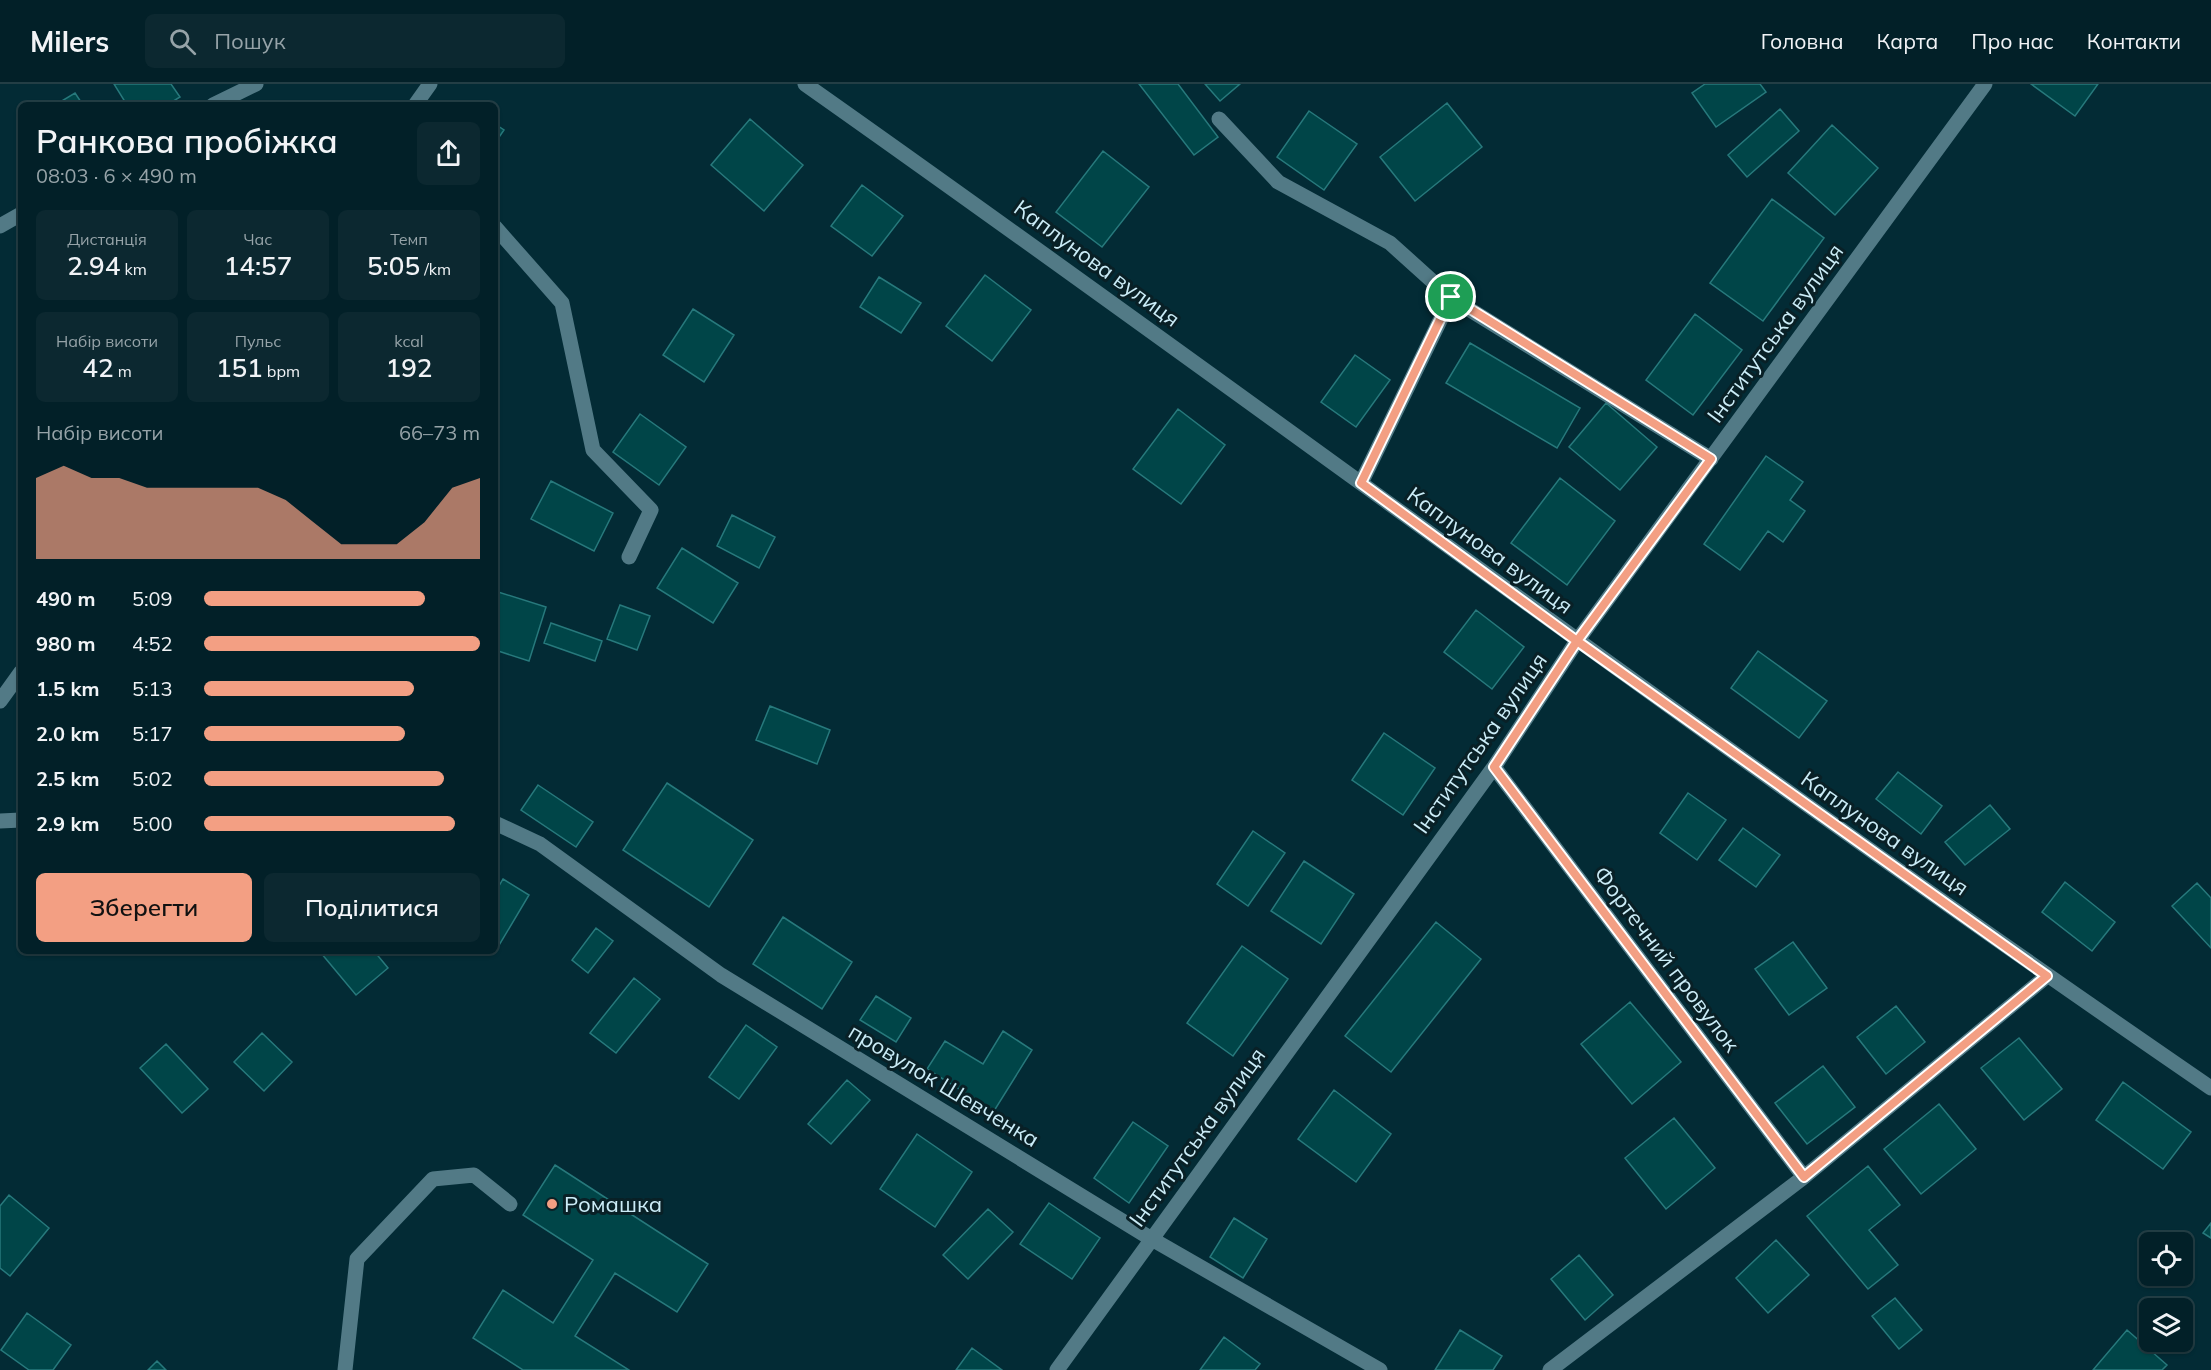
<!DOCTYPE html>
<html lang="uk">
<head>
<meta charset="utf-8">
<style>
	:root { --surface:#022028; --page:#0c2830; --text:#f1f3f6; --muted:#96a3a8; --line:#233e45; --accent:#f39f83 }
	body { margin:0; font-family:Mulish,sans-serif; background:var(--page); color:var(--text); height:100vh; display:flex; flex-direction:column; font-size:22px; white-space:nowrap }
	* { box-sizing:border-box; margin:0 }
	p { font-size:20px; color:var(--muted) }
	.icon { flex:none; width:33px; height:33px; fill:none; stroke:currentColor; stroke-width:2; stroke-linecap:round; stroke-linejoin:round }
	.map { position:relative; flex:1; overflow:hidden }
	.drawer { position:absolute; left:18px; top:18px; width:480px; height:852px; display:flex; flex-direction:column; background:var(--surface); border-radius:9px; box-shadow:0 2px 4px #0004,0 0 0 2px var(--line) }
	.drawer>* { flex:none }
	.fabs { position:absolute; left:2139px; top:1148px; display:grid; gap:12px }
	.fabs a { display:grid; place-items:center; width:54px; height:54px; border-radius:9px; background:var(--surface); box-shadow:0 2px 4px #0004,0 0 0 2px var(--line); font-size:30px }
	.pin { position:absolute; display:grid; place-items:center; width:51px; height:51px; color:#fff; margin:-26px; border:3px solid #fff; border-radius:50%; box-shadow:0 2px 6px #0007 }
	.round { display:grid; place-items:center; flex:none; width:63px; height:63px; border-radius:9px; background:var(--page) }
	.summary { display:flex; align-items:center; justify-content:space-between; height:102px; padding:0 18px }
	h1 { font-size:33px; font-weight:600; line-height:45px }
	.stats { display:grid; grid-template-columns:repeat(3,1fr); gap:9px; height:102px; padding:6px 18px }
	.stats div { display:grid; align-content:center; border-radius:9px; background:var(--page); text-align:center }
	.stats b { font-size:26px; font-weight:600 }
	.stats small { font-size:16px; font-weight:400 }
	.stats p { font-size:16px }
	.chart { height:168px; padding:12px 18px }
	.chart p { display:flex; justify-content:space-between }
	.chart svg { width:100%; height:108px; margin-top:6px; fill:var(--accent); opacity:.7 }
	.action { display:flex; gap:12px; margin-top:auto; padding:12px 18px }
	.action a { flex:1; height:69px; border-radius:9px; background:var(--accent); color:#111; font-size:24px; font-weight:600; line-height:69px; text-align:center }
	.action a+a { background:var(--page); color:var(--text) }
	ul { padding:0 18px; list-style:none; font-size:20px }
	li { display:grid; grid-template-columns:96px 72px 1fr; align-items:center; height:45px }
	li i { height:15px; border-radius:8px; background:var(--accent) }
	header { display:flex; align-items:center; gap:36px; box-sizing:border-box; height:84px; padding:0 30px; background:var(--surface); border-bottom:2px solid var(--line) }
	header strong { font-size:28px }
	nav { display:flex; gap:33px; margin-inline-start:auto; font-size:21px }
	.search { width:420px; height:54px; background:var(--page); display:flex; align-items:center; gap:15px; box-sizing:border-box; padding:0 21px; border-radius:9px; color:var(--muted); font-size:22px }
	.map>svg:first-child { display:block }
	.building { fill:#004548; stroke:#27797c; stroke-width:1.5 }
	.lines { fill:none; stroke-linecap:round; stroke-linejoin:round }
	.minor { stroke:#527a86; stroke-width:15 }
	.route-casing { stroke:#fff; stroke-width:12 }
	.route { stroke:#f39f83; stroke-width:8 }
	.poi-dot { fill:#f39f83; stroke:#092026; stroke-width:2 }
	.labels { text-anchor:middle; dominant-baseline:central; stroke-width:6; stroke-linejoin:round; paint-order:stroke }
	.street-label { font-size:22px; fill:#cbecf7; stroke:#092026 }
	.poi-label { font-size:22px; fill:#cbecf7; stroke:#092026; text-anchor:start }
</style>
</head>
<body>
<header>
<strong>Milers</strong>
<div class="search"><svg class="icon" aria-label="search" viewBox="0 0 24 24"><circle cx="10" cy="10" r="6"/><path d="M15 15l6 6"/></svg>Пошук</div>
<nav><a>Головна</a><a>Карта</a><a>Про нас</a><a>Контакти</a></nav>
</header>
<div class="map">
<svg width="2211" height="1286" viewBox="0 0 2211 1286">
	<rect width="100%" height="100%" fill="#032b35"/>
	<path class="building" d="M 114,0 L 171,0 L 180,13 L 167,21 L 127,21 Z
		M 1139,0 L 1178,0 L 1218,53 L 1194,71 Z
		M 1205,0 L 1240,0 L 1220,17 Z
		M 1705,0 L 1760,0 L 1766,8 L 1716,43 L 1692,9 Z
		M 2031,0 L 2098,0 L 2075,32 Z
		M 75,9 L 83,21 L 55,21 Z
		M 1447,19 L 1482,63 L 1415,117 L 1380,73 Z
		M 1780,25 L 1799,47 L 1747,93 L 1728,71 Z
		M 1309,27 L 1357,60 L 1324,106 L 1277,73 Z
		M 750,35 L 803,81 L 764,127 L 711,81 Z
		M 495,40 L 504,46 L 495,59 Z
		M 1832,41 L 1878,84 L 1835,131 L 1788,89 Z
		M 1103,67 L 1149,103 L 1102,163 L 1056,128 Z
		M 862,101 L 903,132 L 872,172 L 831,142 Z
		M 1772,115 L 1824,154 L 1763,237 L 1710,199 Z
		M 985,191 L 1031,226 L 992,277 L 946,242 Z
		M 879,193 L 921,219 L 901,249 L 860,223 Z
		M 693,225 L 734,251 L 704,298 L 663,271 Z
		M 1695,230 L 1742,266 L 1693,331 L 1646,296 Z
		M 1470,259 L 1580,324 L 1557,364 L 1446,299 Z
		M 1355,271 L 1390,296 L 1356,343 L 1321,318 Z
		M 1606,319 L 1657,363 L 1620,406 L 1569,363 Z
		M 1178,325 L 1225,361 L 1181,420 L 1133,385 Z
		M 640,330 L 686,363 L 659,401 L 613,368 Z
		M 1766,372 L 1803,398 L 1790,416 L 1805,427 L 1783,458 L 1768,447 L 1740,486 L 1704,460 Z
		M 1560,394 L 1615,437 L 1567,501 L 1511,459 Z
		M 551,397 L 613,429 L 594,467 L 531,435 Z
		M 732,431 L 775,453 L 759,484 L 717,462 Z
		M 682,464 L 738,499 L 713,539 L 657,504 Z
		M 495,507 L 546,523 L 529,577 L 495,566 Z
		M 620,521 L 650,532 L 637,566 L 607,555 Z
		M 1476,526 L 1524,563 L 1492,605 L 1444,568 Z
		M 551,539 L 602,557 L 595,577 L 544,559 Z
		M 1758,567 L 1827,617 L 1799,654 L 1731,604 Z
		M 770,622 L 830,646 L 817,680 L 756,656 Z
		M 1384,649 L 1435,684 L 1403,731 L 1352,696 Z
		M 1898,688 L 1942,722 L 1921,750 L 1876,715 Z
		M 667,699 L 753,756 L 709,823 L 623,766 Z
		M 538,701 L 593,738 L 576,763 L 521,726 Z
		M 1688,709 L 1726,736 L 1697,776 L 1660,749 Z
		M 1990,721 L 2010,745 L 1965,781 L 1945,758 Z
		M 1743,744 L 1780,771 L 1756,803 L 1719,776 Z
		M 1253,747 L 1285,769 L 1248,822 L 1217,800 Z
		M 1304,777 L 1354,810 L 1321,860 L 1271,827 Z
		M 503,795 L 529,811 L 498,863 L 495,861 L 495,809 Z
		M 2065,798 L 2115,838 L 2092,867 L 2042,828 Z
		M 2197,799 L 2211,814 L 2211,864 L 2172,822 Z
		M 783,833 L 852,878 L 822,925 L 753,880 Z
		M 1436,838 L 1481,875 L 1391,988 L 1345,952 Z
		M 596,844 L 613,857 L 588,889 L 572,876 Z
		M 1793,858 L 1827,904 L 1789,931 L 1755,885 Z
		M 1242,862 L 1288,895 L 1233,972 L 1187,939 Z
		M 323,867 L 374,867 L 388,884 L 356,911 L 321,869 Z
		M 634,894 L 660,915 L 616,969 L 590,949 Z
		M 876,912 L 911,934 L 896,958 L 860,936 Z
		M 1630,918 L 1681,978 L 1632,1020 L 1581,960 Z
		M 1896,922 L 1925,958 L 1886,990 L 1857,953 Z
		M 746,941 L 777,963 L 739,1015 L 709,993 Z
		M 1003,947 L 1032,966 L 994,1027 L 927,985 L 945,957 L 983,980 Z
		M 262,949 L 292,978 L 264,1007 L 234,978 Z
		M 2019,954 L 2062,1005 L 2024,1036 L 1981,984 Z
		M 166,960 L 208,1005 L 182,1029 L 140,984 Z
		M 1823,982 L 1855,1023 L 1807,1060 L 1775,1019 Z
		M 847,996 L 870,1016 L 831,1060 L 808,1040 Z
		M 2123,998 L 2191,1048 L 2163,1085 L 2096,1036 Z
		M 1334,1006 L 1391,1050 L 1356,1098 L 1298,1055 Z
		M 1939,1020 L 1976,1065 L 1921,1110 L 1884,1065 Z
		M 1674,1034 L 1715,1084 L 1666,1125 L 1625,1074 Z
		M 1133,1038 L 1168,1062 L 1129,1119 L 1094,1094 Z
		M 917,1050 L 972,1088 L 935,1143 L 880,1105 Z
		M 555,1081 L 708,1180 L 677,1228 L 615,1189 L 575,1252 L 629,1286 L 523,1286 L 473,1254 L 503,1206 L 553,1239 L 593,1176 L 523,1131 Z
		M 1868,1082 L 1900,1121 L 1869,1146 L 1898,1181 L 1868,1205 L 1807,1132 Z
		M 9,1111 L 49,1144 L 10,1192 L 0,1184 L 0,1122 Z
		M 1049,1119 L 1100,1154 L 1072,1195 L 1020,1160 Z
		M 988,1125 L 1013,1148 L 968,1195 L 943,1171 Z
		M 1234,1134 L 1267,1155 L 1243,1194 L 1210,1173 Z
		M 2211,1139 L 2211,1154 L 2203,1149 Z
		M 1776,1156 L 1809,1191 L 1768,1229 L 1736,1194 Z
		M 1579,1171 L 1613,1211 L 1585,1236 L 1551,1195 Z
		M 1895,1214 L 1922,1246 L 1899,1265 L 1872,1232 Z
		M 27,1229 L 71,1261 L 53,1286 L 29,1286 L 1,1266 Z
		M 1460,1246 L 1502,1272 L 1493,1286 L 1435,1286 Z
		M 2127,1246 L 2167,1281 L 2162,1286 L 2093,1286 Z
		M 1224,1253 L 1260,1280 L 1255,1286 L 1200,1286 Z
		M 972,1264 L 1002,1286 L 956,1286 Z
		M 157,1277 L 166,1286 L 148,1286 Z"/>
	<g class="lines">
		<path class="minor" d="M 805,0 C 1276,332 1736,679 2211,1004
			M 213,21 L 256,0
			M 415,21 L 430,0
			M 1219,35 L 1278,98 L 1390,159 L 1451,214
			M 0,142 L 21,130
			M 495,143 L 562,219 L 593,366 L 651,426 L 629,473
			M 1361,399 L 1451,214 L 1711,375
			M 0,617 L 21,588
			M 1494,683 L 1804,1093
			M 0,737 L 21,736
			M 495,739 L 540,760 L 721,891 L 1150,1154 L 1380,1286
			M 345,1286 L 357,1175 L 433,1095 L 474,1091 L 510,1120
			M 1057,1286 L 1494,683 L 1577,557 L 1985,0
			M 1550,1286 L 1804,1093 L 2047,892"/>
	</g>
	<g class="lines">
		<g class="route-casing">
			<path id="route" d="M 1451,213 L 1361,399 L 1577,557 L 1494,683 L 1804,1093 L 2047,892 L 1577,557 L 1711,375 L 1451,213"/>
		</g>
		<use href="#route" class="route"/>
	</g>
	<circle class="poi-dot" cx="552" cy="1120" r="6"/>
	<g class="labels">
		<g class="street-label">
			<text transform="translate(1097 179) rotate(36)">Каплунова вулиця</text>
			<text transform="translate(1775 249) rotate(-54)">Інститутська вулиця</text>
			<text transform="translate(1490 466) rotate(36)">Каплунова вулиця</text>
			<text transform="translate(1480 659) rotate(-55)">Інститутська вулиця</text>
			<text transform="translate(1885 749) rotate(35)">Каплунова вулиця</text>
			<text transform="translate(1667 875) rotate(53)">Фортечний провулок</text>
			<text transform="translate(944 1001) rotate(31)">провулок Шевченка</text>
			<text transform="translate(1197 1053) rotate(-54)">Інститутська вулиця</text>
		</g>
		<g class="poi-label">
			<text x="564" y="1120">Ромашка</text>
		</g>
	</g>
</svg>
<div class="fabs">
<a><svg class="icon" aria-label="locate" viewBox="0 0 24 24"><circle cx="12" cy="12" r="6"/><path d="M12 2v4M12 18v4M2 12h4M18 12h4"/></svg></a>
<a><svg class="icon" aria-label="layers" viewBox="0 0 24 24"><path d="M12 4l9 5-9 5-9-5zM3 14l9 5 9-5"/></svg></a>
</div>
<div class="pin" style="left:1451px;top:213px;background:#1e9e55"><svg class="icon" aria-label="arrive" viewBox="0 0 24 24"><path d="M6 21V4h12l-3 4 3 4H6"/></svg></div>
<section class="drawer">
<div class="summary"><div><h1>Ранкова пробіжка</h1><p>08:03 · 6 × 490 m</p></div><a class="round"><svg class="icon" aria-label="share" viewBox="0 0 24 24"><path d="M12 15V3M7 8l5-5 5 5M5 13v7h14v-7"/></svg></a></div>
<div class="stats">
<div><p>Дистанція</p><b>2.94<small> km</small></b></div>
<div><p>Час</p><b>14:57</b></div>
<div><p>Темп</p><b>5:05<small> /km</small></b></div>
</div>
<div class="stats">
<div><p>Набір висоти</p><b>42<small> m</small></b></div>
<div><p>Пульс</p><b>151<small> bpm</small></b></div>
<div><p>kcal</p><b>192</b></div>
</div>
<div class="chart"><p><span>Набір висоти</span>66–73 m</p>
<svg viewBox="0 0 160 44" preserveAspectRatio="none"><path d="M0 44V11L10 6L20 11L30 11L40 15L50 15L60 15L70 15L80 15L90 20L100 29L110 38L120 38L130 38L140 29L150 15L160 11V44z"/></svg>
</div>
<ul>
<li><b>490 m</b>5:09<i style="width:80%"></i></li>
<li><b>980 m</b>4:52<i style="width:100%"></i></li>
<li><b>1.5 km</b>5:13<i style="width:76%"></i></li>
<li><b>2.0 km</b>5:17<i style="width:73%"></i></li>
<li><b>2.5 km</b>5:02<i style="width:87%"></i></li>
<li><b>2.9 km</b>5:00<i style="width:91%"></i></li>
</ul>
<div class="action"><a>Зберегти</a><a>Поділитися</a></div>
</section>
</div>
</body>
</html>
